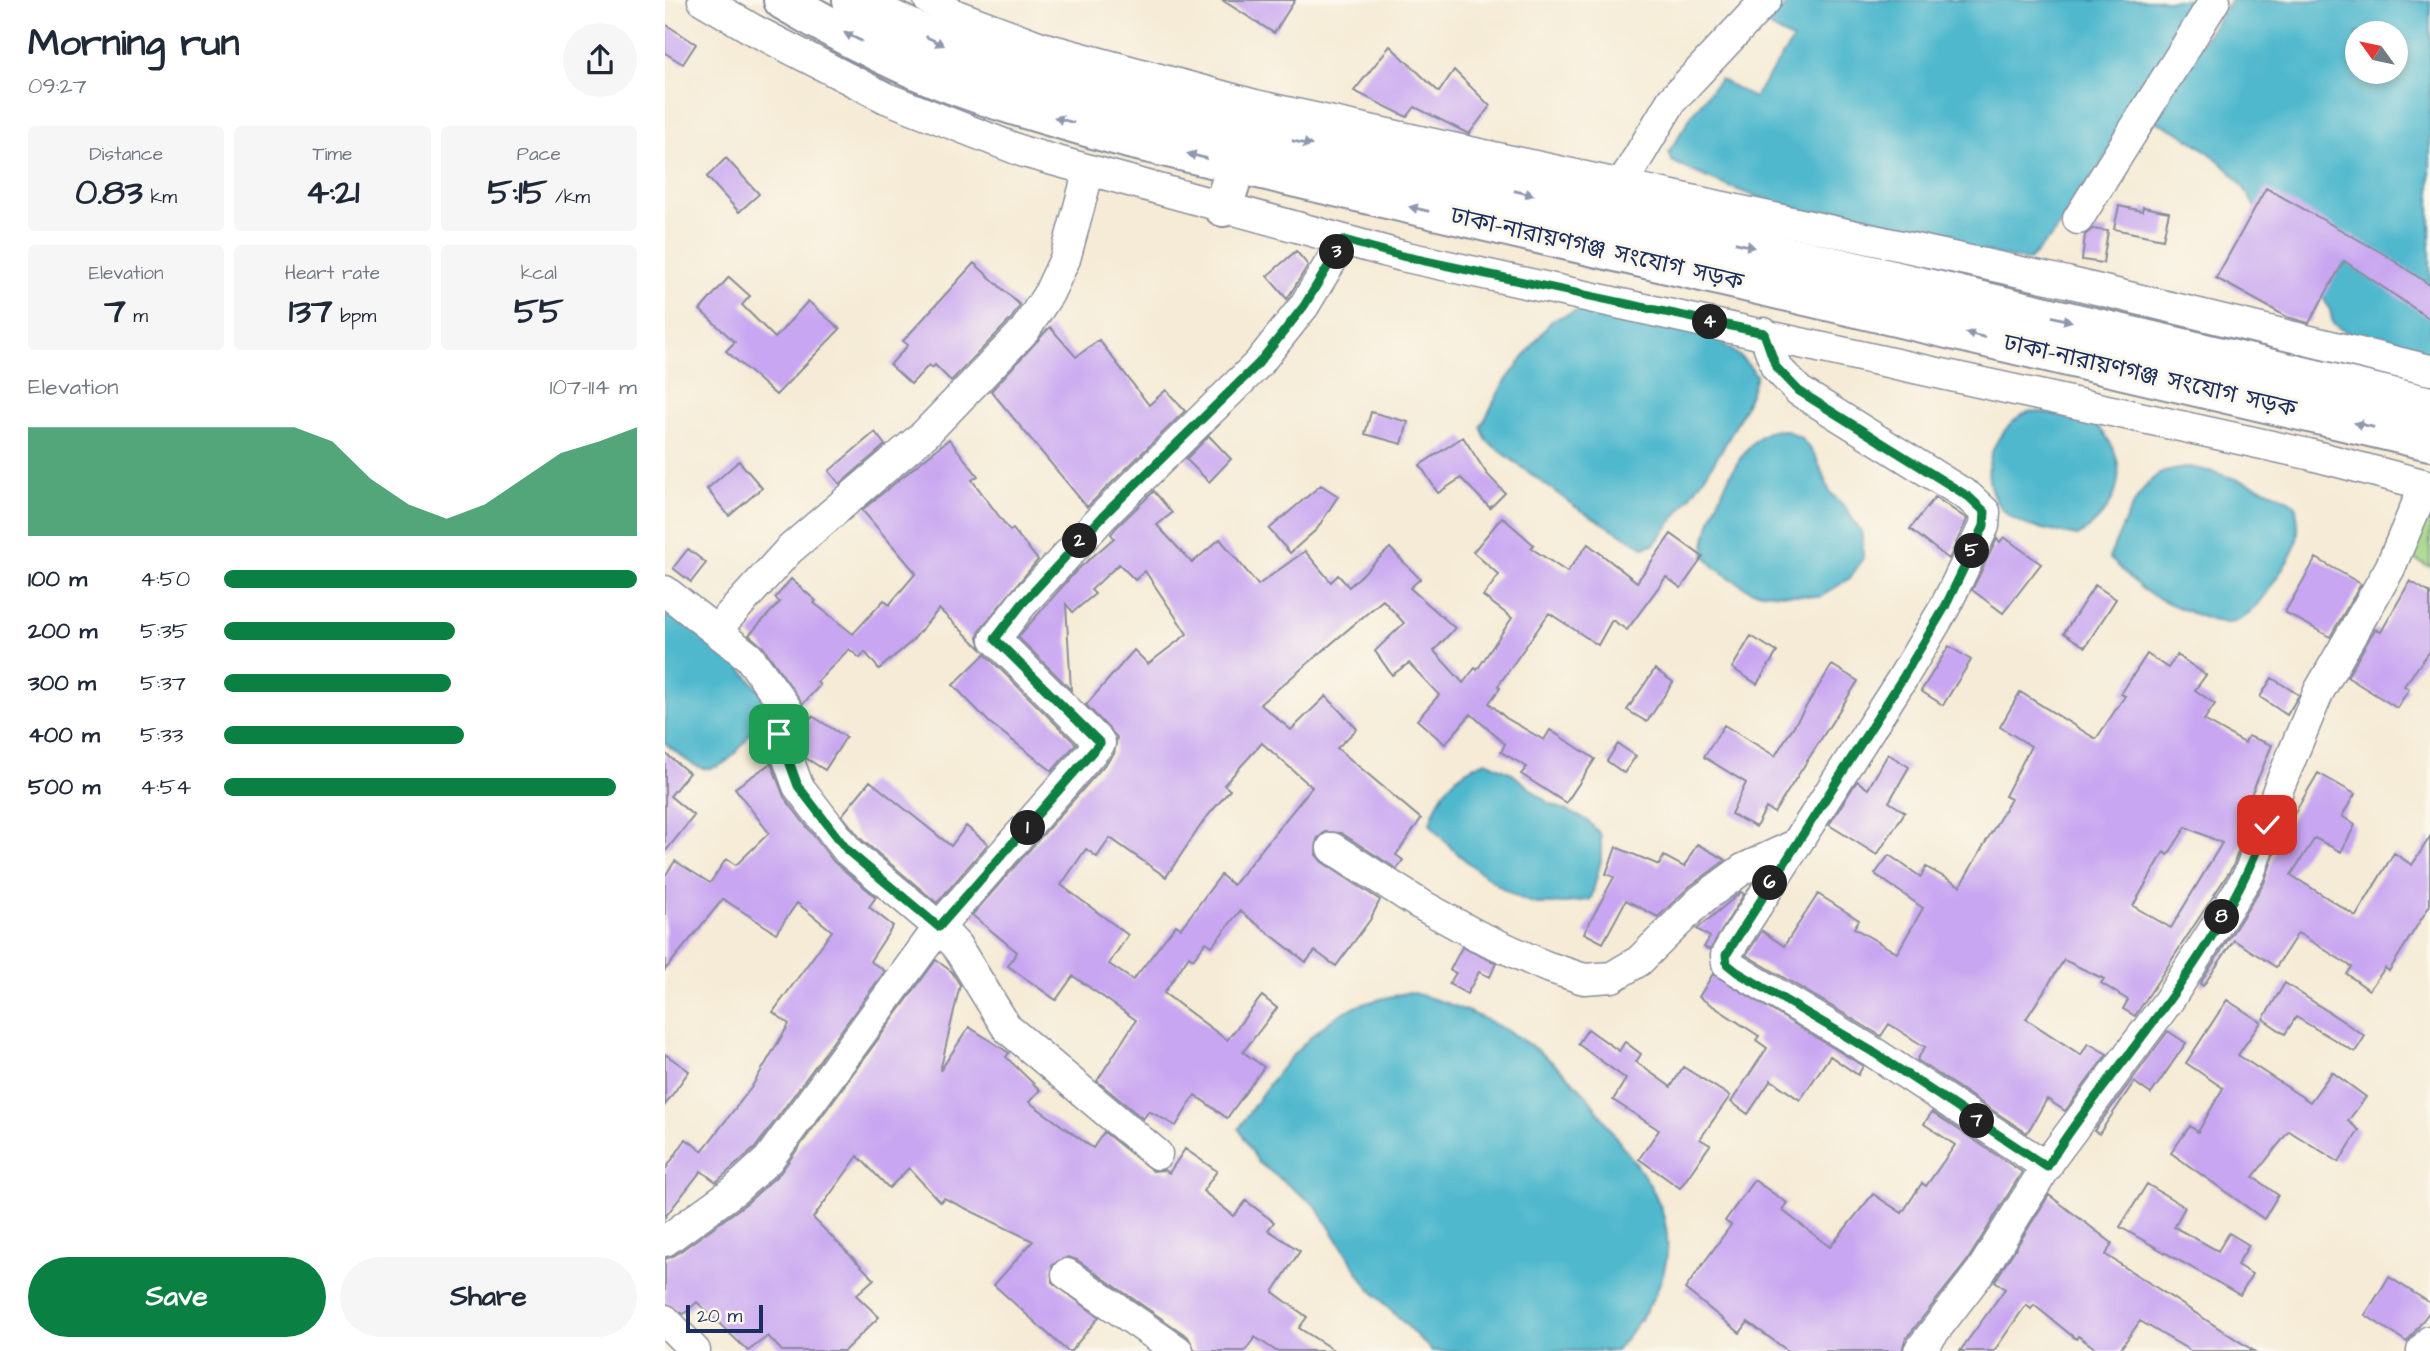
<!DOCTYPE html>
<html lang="en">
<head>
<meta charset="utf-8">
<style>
	:root { --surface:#fff; --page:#f6f6f7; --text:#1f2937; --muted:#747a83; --accent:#0b8043 }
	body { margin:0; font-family:"Architects Daughter","Noto Sans Bengali",sans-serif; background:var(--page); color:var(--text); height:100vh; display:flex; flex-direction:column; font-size:26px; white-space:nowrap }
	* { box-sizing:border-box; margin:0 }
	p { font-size:23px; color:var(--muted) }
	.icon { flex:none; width:38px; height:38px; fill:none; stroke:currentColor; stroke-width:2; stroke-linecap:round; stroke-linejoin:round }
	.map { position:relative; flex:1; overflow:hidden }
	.side { display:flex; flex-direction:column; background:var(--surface); width:665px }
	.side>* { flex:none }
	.needle { width:46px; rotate:303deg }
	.fabs { position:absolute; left:1680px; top:21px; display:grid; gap:14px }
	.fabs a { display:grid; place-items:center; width:63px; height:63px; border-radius:50%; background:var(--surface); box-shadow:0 4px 10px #0003; font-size:35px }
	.scale { position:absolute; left:21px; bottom:18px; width:77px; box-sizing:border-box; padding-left:7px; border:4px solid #1b2f5e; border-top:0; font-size:19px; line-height:24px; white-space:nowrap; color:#1b2f5e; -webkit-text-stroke:5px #fbf7ec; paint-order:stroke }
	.pin { position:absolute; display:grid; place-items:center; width:60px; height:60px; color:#fff; margin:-30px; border-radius:14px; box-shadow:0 4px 10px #0006 }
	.km { position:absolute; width:35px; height:35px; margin:-18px; border-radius:50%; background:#222; color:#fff; font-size:19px; line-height:35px; text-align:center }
	.round { display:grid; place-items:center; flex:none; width:74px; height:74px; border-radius:37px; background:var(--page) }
	.overview { display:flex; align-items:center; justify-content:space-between; height:119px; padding:0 28px }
	h1 { font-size:38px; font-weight:700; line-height:52px }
	.stats { display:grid; grid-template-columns:repeat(3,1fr); gap:10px; height:119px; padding:7px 28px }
	.stats div { display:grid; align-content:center; border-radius:7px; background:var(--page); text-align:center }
	.stats b { font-size:35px; font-weight:700 }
	.stats small { font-size:19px; font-weight:400 }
	.stats p { font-size:19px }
	.chart { height:196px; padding:14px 28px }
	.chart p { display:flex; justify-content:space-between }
	.chart svg { width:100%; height:126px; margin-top:7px; fill:var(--accent); opacity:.7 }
	.button { display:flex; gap:14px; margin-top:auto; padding:14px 28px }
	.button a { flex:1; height:80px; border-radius:42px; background:var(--accent); color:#fff; font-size:28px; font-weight:700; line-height:80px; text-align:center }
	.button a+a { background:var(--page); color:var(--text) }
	ul { padding:0 28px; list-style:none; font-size:23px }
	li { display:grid; grid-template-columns:112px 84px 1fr; align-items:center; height:52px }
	li i { height:18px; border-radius:9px; background:var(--accent) }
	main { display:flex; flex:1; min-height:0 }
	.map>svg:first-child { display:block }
	.green { fill:#a5d787; stroke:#608372; stroke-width:2 }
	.water { fill:#4fb8cd; stroke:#357496; stroke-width:2; fill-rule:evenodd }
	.building { fill:#c8a6f1; fill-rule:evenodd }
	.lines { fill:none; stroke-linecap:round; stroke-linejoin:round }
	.minor-casing { stroke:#888d9a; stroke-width:33 }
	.major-casing { stroke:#888d9a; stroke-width:42 }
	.minor { stroke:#fff; stroke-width:30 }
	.major { stroke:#fff; stroke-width:38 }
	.oneway { fill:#8d97ae }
	.route-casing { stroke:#fff; stroke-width:14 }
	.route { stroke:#0b8043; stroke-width:9 }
	.labels { text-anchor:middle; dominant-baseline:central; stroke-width:6; stroke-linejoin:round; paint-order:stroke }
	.street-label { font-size:24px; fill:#1b2f5e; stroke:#fbf7ec }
</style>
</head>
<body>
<main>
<section class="side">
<div class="overview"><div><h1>Morning run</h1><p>09:27</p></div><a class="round"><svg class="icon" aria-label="share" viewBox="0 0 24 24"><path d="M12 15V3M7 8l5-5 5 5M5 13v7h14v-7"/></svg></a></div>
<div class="stats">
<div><p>Distance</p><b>0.83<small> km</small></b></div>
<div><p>Time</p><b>4:21</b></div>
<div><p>Pace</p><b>5:15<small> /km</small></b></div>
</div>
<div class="stats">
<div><p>Elevation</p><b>7<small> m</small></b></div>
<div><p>Heart rate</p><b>137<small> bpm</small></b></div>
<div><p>kcal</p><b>55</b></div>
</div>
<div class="chart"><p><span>Elevation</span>107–114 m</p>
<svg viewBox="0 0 160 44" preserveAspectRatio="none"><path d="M0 44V6L10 6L20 6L30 6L40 6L50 6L60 6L70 6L80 11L90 24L100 33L110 38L120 33L130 24L140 15L150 11L160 6V44z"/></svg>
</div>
<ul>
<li><b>100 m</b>4:50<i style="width:100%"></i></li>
<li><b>200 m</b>5:35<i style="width:56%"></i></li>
<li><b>300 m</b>5:37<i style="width:55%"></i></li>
<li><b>400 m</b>5:33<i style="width:58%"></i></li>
<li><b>500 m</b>4:54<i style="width:95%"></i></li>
</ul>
<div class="button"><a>Save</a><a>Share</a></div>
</section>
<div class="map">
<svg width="1765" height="1351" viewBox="0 0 1765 1351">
	<rect width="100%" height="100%" fill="#fbf7ec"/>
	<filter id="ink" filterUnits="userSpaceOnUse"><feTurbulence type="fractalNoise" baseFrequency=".0143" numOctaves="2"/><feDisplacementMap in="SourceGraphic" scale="14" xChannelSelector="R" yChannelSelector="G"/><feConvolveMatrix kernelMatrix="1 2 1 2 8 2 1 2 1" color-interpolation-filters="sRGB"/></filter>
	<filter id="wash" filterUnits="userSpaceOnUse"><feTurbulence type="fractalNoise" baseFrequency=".00686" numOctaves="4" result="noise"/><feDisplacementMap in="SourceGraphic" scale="28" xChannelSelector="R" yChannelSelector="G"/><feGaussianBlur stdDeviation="1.57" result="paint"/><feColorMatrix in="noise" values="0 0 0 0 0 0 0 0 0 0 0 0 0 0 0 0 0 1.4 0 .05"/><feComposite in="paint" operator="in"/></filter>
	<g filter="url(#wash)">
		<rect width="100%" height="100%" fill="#f5ebd6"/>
		<path class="green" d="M 1765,496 L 1765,567 L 1735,552 Z"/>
		<path class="water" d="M 1126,0 L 1542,0 L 1410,205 L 1385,238 L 1363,261 C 1248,235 1111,216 1007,161 L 1004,152 L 1028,113 L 1055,79 L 1089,98 L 1128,40 L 1102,25 Z
			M 1566,0 L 1765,1 L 1765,360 L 1689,337 L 1668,324 L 1665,310 L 1656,294 L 1587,202 C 1570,166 1522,133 1485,119 ZM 1692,33 L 1731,33 L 1731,72 L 1692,72 Z
			M 914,310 C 974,315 1054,321 1091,375 C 1079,427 1023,502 989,544 L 978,547 L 909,506 L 822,441 L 816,427 L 837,386 L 887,320 Z
			M 1367,411 L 1426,420 C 1469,458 1459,505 1413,536 C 1397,533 1380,530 1365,526 C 1325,514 1312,472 1334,438 C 1342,427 1353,414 1367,411 Z
			M 1120,430 L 1136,438 L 1150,455 L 1165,492 L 1181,508 L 1197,534 L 1198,558 L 1185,578 L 1155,597 L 1086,591 L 1050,568 L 1039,554 C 1040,522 1072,445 1103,432 C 1108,430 1115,430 1120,430 Z
			M 1524,467 C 1550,471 1609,490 1630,504 C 1638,541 1631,548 1611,579 C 1601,594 1586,620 1565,623 C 1550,625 1488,598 1476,588 C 1465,578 1455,567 1444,558 C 1454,535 1473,483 1497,473 C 1505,470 1516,469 1524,467 Z
			M 0,616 C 46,623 71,664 100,697 C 95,722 64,781 31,766 C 20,761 9,750 0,743 Z
			M 821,761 L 845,772 L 882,802 L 922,820 L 936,835 L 936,860 L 926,899 C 913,902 878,906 867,903 C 837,893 782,849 765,823 C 775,791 789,773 821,761 Z
			M 745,992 C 809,1009 869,1039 915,1088 C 930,1104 942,1126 956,1144 C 981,1176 1006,1209 1002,1253 C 999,1292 974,1322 951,1351 L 767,1351 L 703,1287 L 651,1206 L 593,1162 L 574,1129 C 599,1087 629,1047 669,1018 C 689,1003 721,998 745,992 Z"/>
		<g id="blocks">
			<path class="building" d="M 557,0 L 630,0 L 609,33 Z
				M 0,24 L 31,44 L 18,64 L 0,53 Z
				M 725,46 L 774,92 L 789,70 L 825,106 L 804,134 L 750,107 L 742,117 L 689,91 Z
				M 61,158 L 94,194 L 74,212 L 42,177 Z
				M 1601,188 L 1719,254 L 1765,285 L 1765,319 L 1679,261 L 1644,323 L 1622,317 L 1551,278 Z
				M 1454,206 L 1477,211 L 1478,207 L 1504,212 L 1498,239 L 1449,229 Z
				M 1427,229 L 1443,231 L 1438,263 L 1417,260 L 1420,235 Z
				M 631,251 L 643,265 L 622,299 L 602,276 Z
				M 309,263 L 355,305 L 346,319 L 286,381 L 270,365 L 267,368 L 264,365 L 246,384 L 225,365 L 243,345 L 238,341 Z
				M 64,277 L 85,296 L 77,305 L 110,338 L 143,301 L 175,329 L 111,395 L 61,351 L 70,342 L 35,310 Z
				M 385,327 L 411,357 L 434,340 L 484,405 L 501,390 L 520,411 L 422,507 L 326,391 Z
				M 706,412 L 743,422 L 737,444 L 700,434 Z
				M 210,432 L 220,445 L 175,484 L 164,471 Z
				M 544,436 L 566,459 L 544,482 L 521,459 Z
				M 798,437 L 822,474 L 840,493 L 825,508 L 796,478 L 773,493 L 755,465 Z
				M 284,439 L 313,476 L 307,480 L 345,531 L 348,529 L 373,560 L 316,628 L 313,637 L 316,649 L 274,609 L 246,642 L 214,669 L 200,652 L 195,658 L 184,649 L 152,682 L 155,685 L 138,704 L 98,647 L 84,635 L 115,602 L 110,598 L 126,579 L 151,601 L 149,603 L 188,634 L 219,600 L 224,605 L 251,573 L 197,510 Z
				M 74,461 L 97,488 L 64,516 L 42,489 Z
				M 656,485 L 673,496 L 652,529 L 625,553 L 604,529 Z
				M 489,491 L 507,513 L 492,525 L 527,563 L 555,539 L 593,585 L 640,551 L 666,582 L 673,575 L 684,587 L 725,548 L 755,579 L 745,588 L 790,628 L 769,651 L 798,683 L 810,668 L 812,670 L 847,618 L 818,596 L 834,575 L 808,552 L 837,517 L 869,545 L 866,548 L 902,572 L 923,544 L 972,582 L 1006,534 L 1038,557 L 1016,588 L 1001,577 L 962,630 L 947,620 L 933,645 L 884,613 L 833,686 L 835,688 L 824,703 L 841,718 L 879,740 L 885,730 L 930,759 L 901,803 L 856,774 L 862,767 L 836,752 L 840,744 L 806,714 L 780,744 L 752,720 L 774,695 L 744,663 L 727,675 L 710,651 L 739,623 L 718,600 L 595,704 L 626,730 L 661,696 L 692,729 L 672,748 L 756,819 L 731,855 L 738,860 L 732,869 L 676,833 L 660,832 L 652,839 L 651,855 L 657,862 L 715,900 L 705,920 L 671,966 L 650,951 L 641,962 L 575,911 L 547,946 L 541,942 L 528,959 L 524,956 L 499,993 L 562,1040 L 597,996 L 612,1008 L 578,1052 L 599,1067 L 562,1118 L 530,1095 L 511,1126 L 484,1111 L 478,1119 L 432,1081 L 471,1020 L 408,976 L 391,1000 L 343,966 L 352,952 L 307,915 L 449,754 L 452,737 L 421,705 L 469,650 L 483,664 L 522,634 L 480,571 L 470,580 L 454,564 L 426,590 L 430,594 L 408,612 L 401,604 L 406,690 L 353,637 L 411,571 L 449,538 L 446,534 L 452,527 ZM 597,743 L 647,787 L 568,885 L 556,875 L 516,928 L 511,925 L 468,980 L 444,964 L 463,935 L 396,885 L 421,849 L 432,857 L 445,838 L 501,877 L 540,819 L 565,790 L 559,785 Z
				M 1270,497 L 1302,519 L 1284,559 L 1245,529 Z
				M 1339,537 L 1376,564 L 1338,613 L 1307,590 L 1332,539 L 1335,542 Z
				M 23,549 L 41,563 L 26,582 L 8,568 Z
				M 1651,558 L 1696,584 L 1665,637 L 1620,612 Z
				M 1745,581 L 1765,593 L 1765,651 L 1739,686 L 1744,689 L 1732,708 L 1682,677 L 1710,629 L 1716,632 Z
				M 1430,585 L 1451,599 L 1420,647 L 1399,633 Z
				M 1086,636 L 1112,652 L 1092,684 L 1067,668 Z
				M 1284,646 L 1306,660 L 1278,705 L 1256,691 Z
				M 320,654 L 411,744 L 387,771 L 325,723 L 288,685 Z
				M 1482,654 L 1503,668 L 1512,655 L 1541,675 L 1530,690 L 1550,704 L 1539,720 L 1580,743 L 1583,736 L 1607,745 L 1573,826 L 1581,829 L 1568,866 L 1470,1016 L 1458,1009 L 1463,1000 L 1436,983 L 1439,979 L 1399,960 L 1361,1019 L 1416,1055 L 1423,1043 L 1442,1054 L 1400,1111 L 1382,1099 L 1362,1133 L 1252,1060 L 1260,1047 L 1224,1024 L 1216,1036 L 1081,955 L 1097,931 L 1119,946 L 1153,894 L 1194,920 L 1189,928 L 1232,953 L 1258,908 L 1210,874 L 1224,855 L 1256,877 L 1261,867 L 1295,886 L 1346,799 L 1340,796 L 1366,746 L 1335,727 L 1355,692 L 1431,739 L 1460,696 L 1456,694 ZM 1521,827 L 1557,843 L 1506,928 L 1468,906 L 1499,852 L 1503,855 Z
				M 1167,665 L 1193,681 L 1109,813 L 1101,808 L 1091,827 L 1066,814 L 1081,783 L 1039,757 L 1059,725 L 1110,756 Z
				M 990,669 L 1008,682 L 982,722 L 962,710 Z
				M 1607,678 L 1634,695 L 1622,715 L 1595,697 Z
				M 147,716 L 181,737 L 160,770 L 141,758 L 134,737 Z
				M 953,744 L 971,756 L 959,773 L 942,761 Z
				M 0,753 L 24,773 L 5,796 L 29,816 L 0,852 Z
				M 1223,754 L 1244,767 L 1224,802 L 1240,812 L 1212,855 L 1164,825 L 1192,781 L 1203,789 Z
				M 106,763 L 119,797 L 169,862 L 211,897 L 204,907 L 228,926 L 205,961 L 220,971 L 90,1148 L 51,1182 L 36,1171 L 0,1217 L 0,1170 L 21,1139 L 37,1151 L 86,1088 L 124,1024 L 108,1012 L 167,931 L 132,903 L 111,933 L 58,899 L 0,970 L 0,876 L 10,861 L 45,883 L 61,859 L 71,865 L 104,833 L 70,788 Z
				M 1653,773 L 1690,794 L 1677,816 L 1690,825 L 1676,852 L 1650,838 L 1626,875 L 1691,916 L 1729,853 L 1747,865 L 1765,837 L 1765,905 L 1724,971 L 1720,968 L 1704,990 L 1682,974 L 1687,967 L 1633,933 L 1611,967 L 1569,940 L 1538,986 L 1535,984 L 1599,883 L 1615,838 Z
				M 205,781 L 286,846 L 301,826 L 323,844 L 272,903 L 196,839 L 177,815 Z
				M 1032,844 L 1061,860 L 1025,886 L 993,917 L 961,900 L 938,943 L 919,933 L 949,877 L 941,874 L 951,847 L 994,865 L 999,856 L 1019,867 Z
				M 1076,892 L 1079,894 L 1045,950 L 1039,947 L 1045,937 L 1032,929 Z
				M 797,947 L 831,963 L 825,977 L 814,972 L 802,994 L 784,984 L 791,973 L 785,970 Z
				M 271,960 L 287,972 L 295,985 L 275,1071 L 304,1027 L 344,1053 L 341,1057 L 375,1090 L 364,1102 L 428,1148 L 439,1132 L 488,1171 L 499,1170 L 504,1173 L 520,1149 L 552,1171 L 538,1191 L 569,1216 L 581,1201 L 609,1222 L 603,1230 L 635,1251 L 608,1292 L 642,1317 L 634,1328 L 670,1351 L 611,1351 L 590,1337 L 580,1351 L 530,1351 L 523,1337 L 412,1260 L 403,1257 L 387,1265 L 387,1282 L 434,1317 L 406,1351 L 402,1351 L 329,1285 L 368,1241 L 279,1198 L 275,1202 L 244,1168 L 224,1188 L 193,1156 L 148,1218 L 209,1279 L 191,1295 L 214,1317 L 179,1351 L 117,1351 L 103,1336 L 83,1351 L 32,1302 L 19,1314 L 0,1303 L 0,1259 L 10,1255 L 82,1203 L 115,1173 Z
				M 1048,974 L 1198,1066 L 1193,1075 L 1165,1056 L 1135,1100 L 1106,1080 L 1083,1114 L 1066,1102 L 1102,1048 L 1091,1040 L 1094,1036 L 1034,997 Z
				M 1620,983 L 1700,1036 L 1690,1052 L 1631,1017 L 1620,1034 L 1598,1019 Z
				M 1562,1000 L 1596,1022 L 1573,1055 L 1645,1102 L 1667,1072 L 1701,1097 L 1683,1121 L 1694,1130 L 1674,1162 L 1624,1131 L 1588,1177 L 1613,1195 L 1599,1219 L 1506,1153 L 1525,1126 L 1533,1132 L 1558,1088 L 1521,1063 Z
				M 923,1029 L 954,1051 L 960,1042 L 976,1054 L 971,1062 L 1006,1087 L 1018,1067 L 1065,1096 L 1035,1139 L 1045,1145 L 1015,1188 L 974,1159 L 994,1130 L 948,1100 L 961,1079 L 913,1044 Z
				M 1503,1031 L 1521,1043 L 1486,1094 L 1469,1082 L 1434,1134 L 1429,1131 Z
				M 0,1054 L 24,1071 L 0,1105 Z
				M 1267,1112 L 1357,1172 L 1302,1261 L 1240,1340 L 1237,1351 L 1123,1351 L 1083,1322 L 1075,1333 L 1020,1289 L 1066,1225 L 1060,1221 L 1089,1180 L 1122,1203 L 1117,1210 L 1165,1247 L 1208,1194 L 1237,1213 L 1257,1183 L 1261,1186 L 1290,1145 L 1259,1124 Z
				M 1482,1184 L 1520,1207 L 1509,1227 L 1553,1251 L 1564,1233 L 1584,1245 L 1572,1265 L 1587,1274 L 1575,1295 L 1455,1227 Z
				M 1384,1195 L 1447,1243 L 1441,1255 L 1589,1351 L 1526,1351 L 1475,1321 L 1454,1351 L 1434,1351 L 1413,1336 L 1411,1339 L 1369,1305 L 1366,1309 L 1361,1305 L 1329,1351 L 1295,1351 L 1340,1289 L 1330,1281 Z
				M 1724,1277 L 1765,1303 L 1765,1311 L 1742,1342 L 1700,1315 Z"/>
		</g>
	</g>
	<g filter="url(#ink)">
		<use href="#blocks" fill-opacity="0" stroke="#888d9a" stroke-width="2"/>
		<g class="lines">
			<g class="minor-casing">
				<path id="minor" d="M 38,0 L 87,29 L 221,98 L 359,152 L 737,256 L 1643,454 L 1765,486
					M 264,0 L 291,15 L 376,47 L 590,105 L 1402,282 L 1765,370
					M 957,184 L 1007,100 L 1101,0
					M 1413,219 L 1550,0
					M 1099,333 L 1111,367 L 1134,391 L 1304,497 L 1320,512 L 1319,526 L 1280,607 L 1237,679 L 1068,943 L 1061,955 L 1062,964 L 1208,1052 L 1382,1167
					M 0,591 L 84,657 L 122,709 L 114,734 L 133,786 L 183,851 L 274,927 L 291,945 L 342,1028 L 492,1154
					M 52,629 L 124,550 L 260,434 L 360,330 L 384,293 L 400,259 L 424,170
					M 667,848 L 753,903 L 811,935 L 880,966 L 919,979 L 947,977 L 974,961 L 1037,899 L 1078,869 L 1130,845
					M 0,1241 L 70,1190 L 103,1160 L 274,927 L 435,743 L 330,639 L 357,604 L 439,515 L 593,364 L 639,306 L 679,240
					M 402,1274 L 513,1351
					M 0,1320 L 30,1351
					M 1254,1351 L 1316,1271 L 1388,1156 L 1504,1000 L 1584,874 L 1614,787 L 1654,691 L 1725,568 L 1760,485
					M 1757,1351 L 1765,1341"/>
			</g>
			<g class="major-casing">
				<path id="major" d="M 118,0 C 168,29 222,59 276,80 C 337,104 401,121 464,139 L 1765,441
					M 187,0 L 285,48 L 379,81 L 1765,406
					M 558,207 L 571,166"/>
			</g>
			<use href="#minor" class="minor"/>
			<use href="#major" class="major"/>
		</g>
		<defs><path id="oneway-solid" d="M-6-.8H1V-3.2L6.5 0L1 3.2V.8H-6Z" transform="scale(1.75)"/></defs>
		<g class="oneway">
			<use href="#oneway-solid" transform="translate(188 37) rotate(-154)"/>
			<use href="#oneway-solid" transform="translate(270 41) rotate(26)"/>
			<use href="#oneway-solid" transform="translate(399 120) rotate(-164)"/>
			<use href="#oneway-solid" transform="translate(637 143) rotate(13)"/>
			<use href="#oneway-solid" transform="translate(532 156) rotate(-166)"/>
			<use href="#oneway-solid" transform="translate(859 193) rotate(13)"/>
			<use href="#oneway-solid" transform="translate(754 209) rotate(-167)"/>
			<use href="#oneway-solid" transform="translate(1080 245) rotate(13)"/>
			<use href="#oneway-solid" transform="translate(1397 319) rotate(14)"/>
			<use href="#oneway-solid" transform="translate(1310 335) rotate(-167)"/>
			<use href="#oneway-solid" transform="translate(1699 425) rotate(-167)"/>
		</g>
	</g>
	<g class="lines" filter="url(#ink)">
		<g class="route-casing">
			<path id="route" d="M 114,734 L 133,786 L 183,851 L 274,927 L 435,743 L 330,639 L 357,604 L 439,515 L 593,364 L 639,306 L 679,240 L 737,256 L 1099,333 L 1111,367 L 1134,391 L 1304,497 L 1320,512 L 1319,526 L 1280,607 L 1237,679 L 1061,955 L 1062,964 L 1072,972 L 1208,1052 L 1382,1167 C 1404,1130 1431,1097 1457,1063 C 1514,989 1570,912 1602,825"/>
		</g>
		<use href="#route" class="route"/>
	</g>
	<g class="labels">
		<g class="street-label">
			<text transform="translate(932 249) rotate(13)">ঢাকা-নারায়ণগঞ্জ সংযোগ সড়ক</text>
			<text transform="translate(1485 376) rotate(13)">ঢাকা-নারায়ণগঞ্জ সংযোগ সড়ক</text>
		</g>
	</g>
</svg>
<div class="fabs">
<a><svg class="needle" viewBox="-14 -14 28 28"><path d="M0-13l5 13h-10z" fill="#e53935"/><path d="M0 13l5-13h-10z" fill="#747a83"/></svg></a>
</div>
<div class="scale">20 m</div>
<div class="pin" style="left:114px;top:734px;background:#1e9e55"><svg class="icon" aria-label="arrive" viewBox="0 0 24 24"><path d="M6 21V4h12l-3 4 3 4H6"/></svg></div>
<div class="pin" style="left:1602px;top:825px;background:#d93025"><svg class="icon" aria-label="check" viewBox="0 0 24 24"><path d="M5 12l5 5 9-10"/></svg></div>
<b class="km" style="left:363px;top:828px">1</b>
<b class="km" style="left:415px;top:541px">2</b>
<b class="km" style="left:672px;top:252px">3</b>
<b class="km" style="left:1045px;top:322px">4</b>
<b class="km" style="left:1307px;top:551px">5</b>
<b class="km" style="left:1105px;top:883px">6</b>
<b class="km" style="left:1312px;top:1121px">7</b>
<b class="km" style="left:1557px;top:917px">8</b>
</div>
</main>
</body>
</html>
